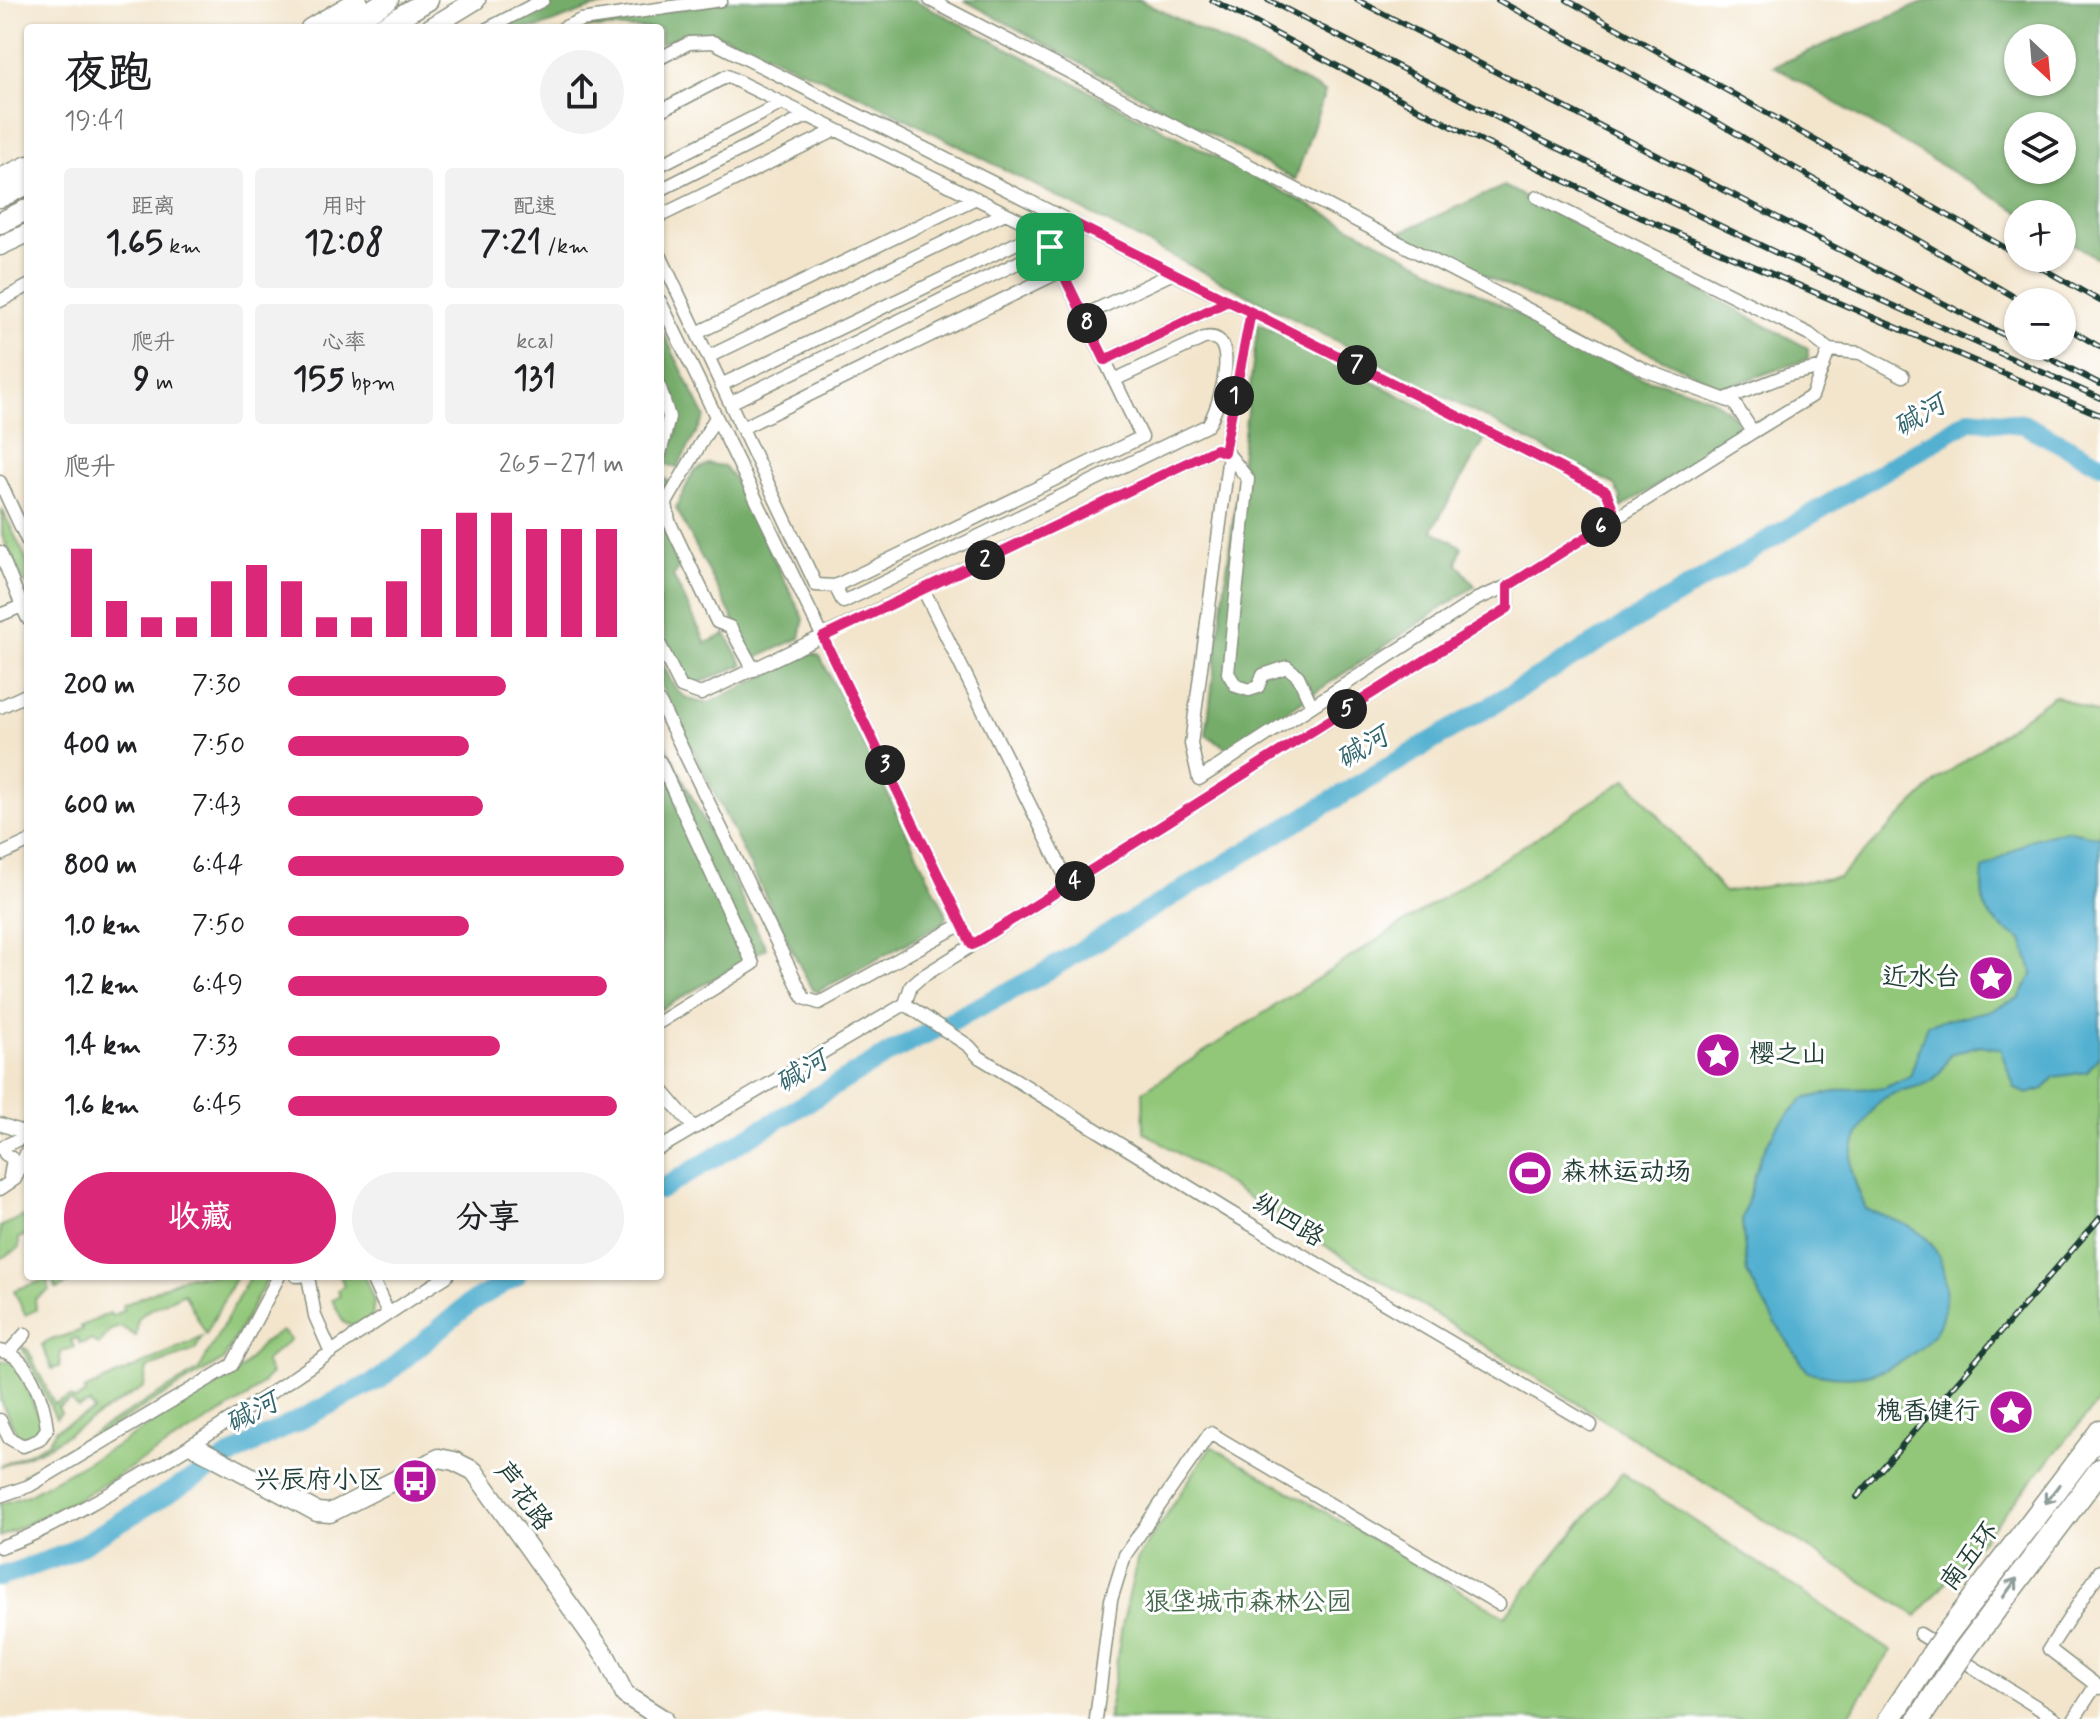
<!DOCTYPE html>
<html lang="zh">
<head>
<meta charset="utf-8">
<style>
	:root { --surface:#fff; --page:#f2f2f2; --text:#202124; --muted:#757577; --accent:#db2777 }
	body { margin:0; font-family:Mynerve,"LXGW WenKai TC",sans-serif; background:var(--page); color:var(--text); height:100vh; display:flex; flex-direction:column; font-size:30px; white-space:nowrap }
	* { box-sizing:border-box; margin:0 }
	p { font-size:26px; color:var(--muted) }
	.icon { flex:none; width:44px; height:44px; fill:none; stroke:currentColor; stroke-width:2; stroke-linecap:round; stroke-linejoin:round }
	.map { position:relative; flex:1; overflow:hidden }
	.side { position:absolute; left:24px; top:24px; width:640px; height:1256px; display:flex; flex-direction:column; background:var(--surface); border-radius:8px; box-shadow:0 2px 6px #0004 }
	.side>* { flex:none }
	.needle { width:52px; rotate:154deg }
	.tools { position:absolute; left:2004px; top:24px; display:grid; gap:16px }
	.tools a { display:grid; place-items:center; width:72px; height:72px; border-radius:50%; background:var(--surface); box-shadow:0 2px 6px #0004; font-size:40px }
	.pin { position:absolute; display:grid; place-items:center; width:68px; height:68px; color:#fff; margin:-34px; border-radius:16px; box-shadow:0 4px 12px #0006 }
	.km { position:absolute; width:40px; height:40px; margin:-20px; border-radius:50%; background:#222; color:#fff; font-size:22px; line-height:40px; text-align:center }
	.round { display:grid; place-items:center; flex:none; width:84px; height:84px; border-radius:42px; background:var(--page) }
	.summary { display:flex; align-items:center; justify-content:space-between; height:136px; padding:0 40px }
	h1 { font-size:44px; font-weight:700; line-height:60px }
	.figures { display:grid; grid-template-columns:repeat(3,1fr); gap:12px; height:136px; padding:8px 40px }
	.figures div { display:grid; align-content:center; border-radius:8px; background:var(--page); text-align:center }
	.figures b { font-size:34px; font-weight:700 }
	.figures small { font-size:22px; font-weight:400 }
	.figures p { font-size:22px }
	.chart { height:224px; padding:16px 40px }
	.chart p { display:flex; justify-content:space-between }
	.chart svg { width:100%; height:144px; margin-top:8px; stroke:var(--accent); stroke-width:6 }
	.primary-button { display:flex; gap:16px; margin-top:auto; padding:16px 40px }
	.primary-button a { flex:1; height:92px; border-radius:48px; background:var(--accent); color:#fff; font-size:32px; font-weight:700; line-height:92px; text-align:center }
	.primary-button a+a { background:var(--page); color:var(--text) }
	ul { padding:0 40px; list-style:none; font-size:26px }
	li { display:grid; grid-template-columns:128px 96px 1fr; align-items:center; height:60px }
	li i { height:20px; border-radius:10px; background:var(--accent) }
	.map>svg:first-child { display:block }
	.green { fill:#92c779; stroke:#588256; stroke-width:2 }
	.forest { fill:#75ac69; stroke:#4a744e; stroke-width:2; fill-rule:evenodd }
	.water { fill:#52b0d0; stroke:#387682; stroke-width:2 }
	.lines { fill:none; stroke-linecap:round; stroke-linejoin:round }
	.river { stroke:#52b0d0; stroke-width:20 }
	.street-casing { stroke:#899180; stroke-width:15 }
	.secondary-casing { stroke:#899180; stroke-width:21 }
	.primary-casing { stroke:#899180; stroke-width:23 }
	.highway-casing { stroke:#899180; stroke-width:25 }
	.street { stroke:#fff; stroke-width:12 }
	.secondary { stroke:#fff; stroke-width:18 }
	.primary { stroke:#fff; stroke-width:20 }
	.highway { stroke:#fff; stroke-width:22 }
	.rail-casing { stroke:#1f3d34; stroke-width:6 }
	.rail { stroke:#fff; stroke-width:3; stroke-dasharray:9; stroke-linecap:butt }
	.highway-bridge-casing { stroke:#899180; stroke-width:25; stroke-linecap:butt }
	.highway-bridge { stroke:#fff; stroke-width:22 }
	.oneway { stroke:#8f9e9a }
	.route-casing { stroke:#fff; stroke-width:16 }
	.route { stroke:#db2777; stroke-width:10 }
	.labels { text-anchor:middle; dominant-baseline:central; stroke-width:6; stroke-linejoin:round; paint-order:stroke }
	.poi-label { font-size:26px; fill:#1f3d34; stroke:#fff; text-anchor:end }
	.street-label { font-size:26px; fill:#1f3d34; stroke:#fff }
	.park-label { font-size:26px; fill:#426649; stroke:#fff }
	.water-label { font-size:28px; font-style:italic; fill:#31656b; stroke:#fff }
</style>
</head>
<body>
<div class="map">
<svg width="2100" height="1719" viewBox="0 0 2100 1719">
	<rect width="100%" height="100%" fill="#fff"/>
	<filter id="ink" filterUnits="userSpaceOnUse"><feTurbulence type="fractalNoise" baseFrequency=".0125" numOctaves="2"/><feDisplacementMap in="SourceGraphic" scale="16" xChannelSelector="R" yChannelSelector="G"/><feConvolveMatrix kernelMatrix="1 2 1 2 8 2 1 2 1" color-interpolation-filters="sRGB"/></filter>
	<filter id="wash" filterUnits="userSpaceOnUse"><feTurbulence type="fractalNoise" baseFrequency=".006" numOctaves="4" result="noise"/><feDisplacementMap in="SourceGraphic" scale="32" xChannelSelector="R" yChannelSelector="G"/><feGaussianBlur stdDeviation="1.8" result="paint"/><feColorMatrix in="noise" values="0 0 0 0 0 0 0 0 0 0 0 0 0 0 0 0 0 1.4 0 .05"/><feComposite in="paint" operator="in"/></filter>
	<g filter="url(#wash)">
		<rect width="100%" height="100%" fill="#f3e5cc"/>
		<path class="green" d="M 2,509 L 28,563 L 28,582 L 25,584 L 2,536 Z
			M 2054,695 L 2100,715 L 2100,1400 L 1917,1616 L 1144,1132 L 1143,1091 L 1627,779 L 1724,892 L 1839,877 L 1938,780 Z
			M 28,1214 L 28,1234 L 19,1238 L 19,1248 L 0,1259 L 0,1227 Z
			M 43,1276 L 81,1276 L 57,1289 L 52,1280 L 47,1283 L 50,1290 L 35,1299 L 36,1310 L 25,1315 L 14,1290 L 45,1280 Z
			M 187,1276 L 236,1276 L 206,1334 L 184,1293 L 145,1312 L 138,1319 L 136,1336 L 121,1327 L 110,1330 L 99,1345 L 91,1340 L 80,1344 L 77,1338 L 71,1340 L 74,1347 L 61,1352 L 59,1367 L 52,1369 L 42,1345 L 45,1342 L 82,1330 L 81,1326 L 110,1313 L 112,1316 L 124,1310 L 122,1306 Z
			M 250,1276 L 269,1276 L 223,1360 L 23,1480 L 23,1475 L 199,1370 Z
			M 340,1276 L 364,1276 L 374,1301 L 372,1316 L 355,1326 L 344,1323 L 332,1300 L 340,1296 L 338,1290 L 344,1285 Z
			M 282,1331 L 291,1339 L 265,1361 L 271,1374 L 248,1397 L 78,1499 L 0,1537 L 0,1504 L 26,1496 L 121,1443 L 243,1367 L 263,1343 Z
			M 202,1337 L 195,1350 L 147,1368 L 144,1387 L 45,1448 L 0,1467 L 48,1443 L 56,1429 L 94,1411 L 90,1403 L 78,1408 L 71,1401 L 58,1407 L 61,1413 L 56,1418 L 22,1347 L 28,1350 L 54,1404 L 70,1397 L 75,1400 L 86,1394 L 84,1390 Z
			M 10,1361 L 18,1367 L 41,1422 L 38,1434 L 29,1439 L 17,1434 L 0,1400 L 0,1362 Z
			M 1211,1446 L 1505,1616 L 1622,1473 L 1891,1651 L 1846,1719 L 1108,1719 L 1122,1626 L 1137,1560 Z"/>
		<path class="forest" d="M 565,0 L 640,0 L 592,8 L 538,28 L 503,28 L 537,8 Z
			M 732,0 L 915,0 L 1637,376 C 1671,387 1730,393 1741,432 L 1616,511 L 1621,499 L 1615,485 L 864,97 L 724,36 L 679,36 L 660,44 L 660,28 L 574,28 Z
			M 964,0 L 1140,0 L 1325,92 L 1295,180 Z
			M 1930,0 L 2100,0 L 2100,260 L 2062,237 L 2062,214 L 2023,214 L 1774,66 ZM 2018,38 L 2062,38 L 2062,82 L 2018,82 ZM 2018,126 L 2062,126 L 2062,170 L 2018,170 Z
			M 1504,186 L 1808,348 L 1808,359 L 1724,388 L 1396,234 Z
			M 1258,323 L 1485,439 L 1432,530 L 1462,547 L 1457,563 L 1475,586 L 1230,749 L 1206,735 Z
			M 660,326 L 705,417 L 677,468 L 662,462 L 677,433 L 676,398 L 660,366 Z
			M 708,464 L 724,466 L 733,478 L 804,619 L 800,638 L 754,659 L 676,508 L 693,472 Z
			M 660,477 L 669,481 C 657,516 664,534 683,563 L 673,576 L 706,643 L 726,634 L 743,665 L 694,685 C 643,647 660,535 660,477 Z
			M 811,653 L 820,656 L 947,915 L 944,923 L 817,992 L 812,990 L 660,684 L 660,658 C 674,686 675,700 709,703 Z
			M 660,732 L 766,948 L 660,1010 Z"/>
		<path class="water" d="M 2065,830 L 2100,837 L 2100,1054 L 2087,1072 L 2054,1077 L 2044,1089 L 2027,1094 L 2015,1088 L 2000,1049 L 1980,1045 L 1950,1054 C 1931,1098 1915,1079 1883,1099 C 1875,1104 1869,1116 1864,1124 C 1842,1160 1851,1172 1866,1209 C 1885,1217 1912,1224 1927,1239 C 1949,1262 1952,1311 1932,1336 C 1920,1352 1894,1368 1875,1373 C 1851,1379 1832,1377 1808,1372 L 1772,1318 L 1747,1273 L 1742,1221 L 1760,1157 L 1776,1128 L 1803,1099 L 1848,1089 L 1884,1088 L 1910,1076 L 1927,1024 L 1988,1011 L 2019,998 L 2033,974 L 2022,940 C 1987,920 1979,910 1983,869 L 2030,840 Z"/>
		<g class="lines">
			<path class="river" d="M 660,1190 L 893,1051 L 1035,978 L 1971,419 L 2023,424 L 2100,464
				M 0,1577 L 66,1554 L 248,1446 L 380,1379 L 469,1304 L 516,1276"/>
		</g>
	</g>
	<g filter="url(#ink)">
		<g class="lines">
			<g class="street-casing">
				<path id="street" d="M 930,0 L 1645,370 L 1734,403 L 1753,432 L 1607,524
					M 489,28 L 543,0
					M 563,28 L 581,20 L 721,0
					M 660,58 L 689,43 L 713,42 L 1606,491 L 1613,509 L 1607,524 L 1508,586 L 1508,608 L 920,978 L 911,986 L 905,1004 L 660,1148
					M 660,111 L 727,76 L 1042,231 L 1142,437 L 835,586 L 816,585 L 660,255
					M 660,165 L 782,103
					M 660,190 L 807,116
					M 1537,197 L 1809,334 L 1829,350 L 1812,396 L 1753,432
					M 660,216 L 836,130
					M 0,301 L 28,286
					M 660,301 L 972,945
					M 1083,316 L 1173,273
					M 697,333 L 976,198
					M 1829,350 L 1860,353 L 1903,376
					M 708,357 L 1005,213
					M 1105,360 L 1228,301
					M 721,385 L 1042,231
					M 660,388 L 669,417 L 660,454
					M 1725,399 L 1787,375 L 1823,367
					M 730,403 L 1050,247 L 1070,221
					M 716,417 L 666,503 L 669,521 L 717,622 L 730,627 L 754,670
					M 742,428 L 1061,271
					M 1224,452 L 1251,312
					M 1229,455 L 1248,479 L 1228,673 L 1236,686 L 1249,690 L 1258,687 L 1263,675 L 1287,667 L 1298,676 L 1312,706
					M 0,482 L 28,542
					M 0,552 L 22,606
					M 835,586 L 843,602 L 1208,425 C 1219,409 1243,330 1204,338 L 1114,380
					M 923,589 L 1069,884
					M 0,615 L 22,606 L 28,619
					M 660,645 L 681,687 L 701,694 L 1216,449 L 1229,455 L 1191,744 L 1199,779 L 1477,599 L 1508,586
					M 660,703 L 804,998 L 819,1003 L 962,924
					M 0,707 L 28,694
					M 660,762 L 753,964 L 660,1022
					M 0,855 L 28,842
					M 905,1004 L 969,1046 L 979,1057 L 1228,1211 L 1591,1425
					M 660,1088 L 694,1128
					M 0,1124 L 28,1134
					M 0,1148 L 28,1135
					M 5,1154 L 13,1159 L 10,1177
					M 0,1189 L 15,1179 L 28,1149
					M 296,1276 L 300,1276
					M 308,1276 L 315,1316 L 330,1350
					M 371,1276 L 388,1313
					M 0,1351 C 28,1353 45,1404 47,1429 L 39,1440 L 23,1446 L 9,1438 L 0,1420
					M 9,1352 L 25,1334
					M 0,1496 L 29,1486 L 232,1365 L 279,1276
					M 0,1547 C 41,1534 77,1511 114,1491 C 230,1426 335,1346 447,1276
					M 2100,1571 L 2049,1649 L 2100,1688
					M 1920,1634 L 1941,1647
					M 1957,1657 L 2056,1719
					M 1096,1719 L 1111,1600 L 1125,1555 L 1210,1433 L 1499,1604
					M 2074,1719 L 2096,1685"/>
			</g>
			<g class="secondary-casing">
				<path id="secondary" d="M 310,28 L 358,0
					M 430,28 L 476,0
					M 0,178 L 28,165
					M 0,246 L 28,233
					M 194,1446 L 317,1512 L 330,1513 L 439,1458 L 454,1461 L 474,1471 L 607,1658 L 625,1695 L 663,1719"/>
			</g>
			<g class="primary-casing">
				<path id="primary" d="M 342,28 L 388,0
					M 381,28 L 428,0
					M 0,197 L 28,184
					M 0,223 L 28,209"/>
			</g>
			<g class="highway-casing">
				<path id="highway" d="M 1943,1639 L 2100,1432
					M 1964,1651 L 2100,1470
					M 1890,1719 L 1932,1655
					M 1919,1719 L 1952,1669"/>
			</g>
			<use href="#street" class="street"/>
			<use href="#secondary" class="secondary"/>
			<use href="#primary" class="primary"/>
			<use href="#highway" class="highway"/>
			<g class="rail-casing">
				<path id="rail" d="M 1212,0 L 1455,128 L 1642,218 L 2100,415
					M 1268,0 L 1537,138 L 1783,256 L 2100,398
					M 1357,0 L 2018,342
					M 1498,0 L 1698,111 L 2023,302
					M 1567,0 L 2018,255
					M 2024,258 L 2100,301
					M 2062,325 L 2100,347
					M 2026,346 L 2100,384
					M 1857,1497 L 2100,1218"/>
			</g>
			<use href="#rail" class="rail"/>
			<g class="highway-bridge-casing">
				<path id="highway-bridge" d="M 1932,1655 L 1943,1639
					M 1952,1669 L 1964,1651"/>
			</g>
			<use href="#highway-bridge" class="highway-bridge"/>
		</g>
		<defs><path id="oneway-shaft" d="M-6 0H5M1.5-3L5.5 0L1.5 3" fill="none" stroke-width="1.6" stroke-linecap="round" stroke-linejoin="round" transform="scale(2)"/></defs>
		<g class="oneway">
			<use href="#oneway-shaft" transform="translate(2052 1494) rotate(127)"/>
			<use href="#oneway-shaft" transform="translate(2010 1588) rotate(-54)"/>
		</g>
	</g>
	<g class="lines" filter="url(#ink)">
		<g class="route-casing">
			<path id="route" d="M 1050,247 L 1070,221 L 1251,312 L 1224,452 L 1216,449 L 823,637 L 972,945 L 1508,608 L 1508,586 L 1607,524 L 1613,509 L 1606,491 L 1251,312 L 1228,301 L 1105,360 L 1050,247"/>
		</g>
		<use href="#route" class="route"/>
	</g>
	<defs>
		<g id="sight-disc" transform="scale(2.3)"><circle r="9.5" fill="#b5179e" stroke="#fff"/><path d="M0-6L1.8-2.2L6-1.7L2.9 1.2L3.7 5.4L0 3.3L-3.7 5.4L-2.9 1.2L-6-1.7L-1.8-2.2Z" fill="#fff"/></g>
		<g id="stadium-disc" transform="scale(2.3)"><circle r="9.5" fill="#b5179e" stroke="#fff"/><path d="M0-5a6.5 5 0 1 0 0 10a6.5 5 0 1 0 0-10ZM-3.5-1.8h7v3.6h-7Z" fill="#fff"/></g>
		<g id="bus-disc" transform="scale(2.3)"><circle r="9.5" fill="#b5179e" stroke="#fff"/><path d="M-5-6H5V4H4V6H2V4H-2V6H-4V4H-5ZM-3.5-4V0h7V-4ZM-3.5 1.2v1.5H-2V1.2ZM2 1.2v1.5H3.5V1.2Z" fill="#fff"/></g>
	</defs>
	<g fill-rule="evenodd">
		<use href="#sight-disc" x="1991" y="978"/>
		<use href="#sight-disc" x="1718" y="1055"/>
		<use href="#stadium-disc" x="1530" y="1173"/>
		<use href="#sight-disc" x="2011" y="1412"/>
		<use href="#bus-disc" x="415" y="1481"/>
	</g>
	<g class="labels">
		<g class="poi-label">
			<text x="1960" y="978">近水台</text>
			<text x="1749" y="1055" text-anchor="start">樱之山</text>
			<text x="1561" y="1173" text-anchor="start">森林运动场</text>
			<text x="1980" y="1412">槐香健行</text>
			<text x="384" y="1481">兴辰府小区</text>
		</g>
		<g class="street-label">
			<text transform="translate(1288 1221) rotate(31)">纵四路</text>
			<text transform="translate(523 1497) rotate(54)">芦花路</text>
			<text transform="translate(1970 1557) rotate(-53)">南五环</text>
		</g>
		<g class="park-label">
			<text x="1248" y="1603">狼垡城市森林公园</text>
		</g>
		<g class="water-label">
			<text transform="translate(1920 417) rotate(-31)">碱河</text>
			<text transform="translate(1363 749) rotate(-31)">碱河</text>
			<text transform="translate(802 1073) rotate(-31)">碱河</text>
			<text transform="translate(252 1414) rotate(-28)">碱河</text>
		</g>
	</g>
</svg>
<div class="tools">
<a><svg class="needle" viewBox="-14 -14 28 28"><path d="M0-13l5 13h-10z" fill="#e53935"/><path d="M0 13l5-13h-10z" fill="#757577"/></svg></a>
<a><svg class="icon" aria-label="layers" viewBox="0 0 24 24"><path d="M12 4l9 5-9 5-9-5zM3 14l9 5 9-5"/></svg></a>
<a>+</a>
<a>−</a>
</div>
<div class="pin" style="left:1050px;top:247px;background:#1e9e55"><svg class="icon" aria-label="arrive" viewBox="0 0 24 24"><path d="M6 21V4h12l-3 4 3 4H6"/></svg></div>
<b class="km" style="left:1234px;top:396px">1</b>
<b class="km" style="left:985px;top:560px">2</b>
<b class="km" style="left:885px;top:765px">3</b>
<b class="km" style="left:1075px;top:881px">4</b>
<b class="km" style="left:1347px;top:709px">5</b>
<b class="km" style="left:1601px;top:527px">6</b>
<b class="km" style="left:1357px;top:365px">7</b>
<b class="km" style="left:1087px;top:323px">8</b>
<section class="side">
<div class="summary"><div><h1>夜跑</h1><p>19:41</p></div><a class="round"><svg class="icon" aria-label="share" viewBox="0 0 24 24"><path d="M12 15V3M7 8l5-5 5 5M5 13v7h14v-7"/></svg></a></div>
<div class="figures">
<div><p>距离</p><b>1.65<small> km</small></b></div>
<div><p>用时</p><b>12:08</b></div>
<div><p>配速</p><b>7:21<small> /km</small></b></div>
</div>
<div class="figures">
<div><p>爬升</p><b>9<small> m</small></b></div>
<div><p>心率</p><b>155<small> bpm</small></b></div>
<div><p>kcal</p><b>131</b></div>
</div>
<div class="chart"><p><span>爬升</span>265–271 m</p>
<svg viewBox="0 0 160 44" preserveAspectRatio="none"><path d="M5 44V17M15 44V33M25 44V38M35 44V38M45 44V27M55 44V22M65 44V27M75 44V38M85 44V38M95 44V27M105 44V11M115 44V6M125 44V6M135 44V11M145 44V11M155 44V11"/></svg>
</div>
<ul>
<li><b>200 m</b>7:30<i style="width:65%"></i></li>
<li><b>400 m</b>7:50<i style="width:54%"></i></li>
<li><b>600 m</b>7:43<i style="width:58%"></i></li>
<li><b>800 m</b>6:44<i style="width:100%"></i></li>
<li><b>1.0 km</b>7:50<i style="width:54%"></i></li>
<li><b>1.2 km</b>6:49<i style="width:95%"></i></li>
<li><b>1.4 km</b>7:33<i style="width:63%"></i></li>
<li><b>1.6 km</b>6:45<i style="width:98%"></i></li>
</ul>
<div class="primary-button"><a>收藏</a><a>分享</a></div>
</section>
</div>
</body>
</html>
